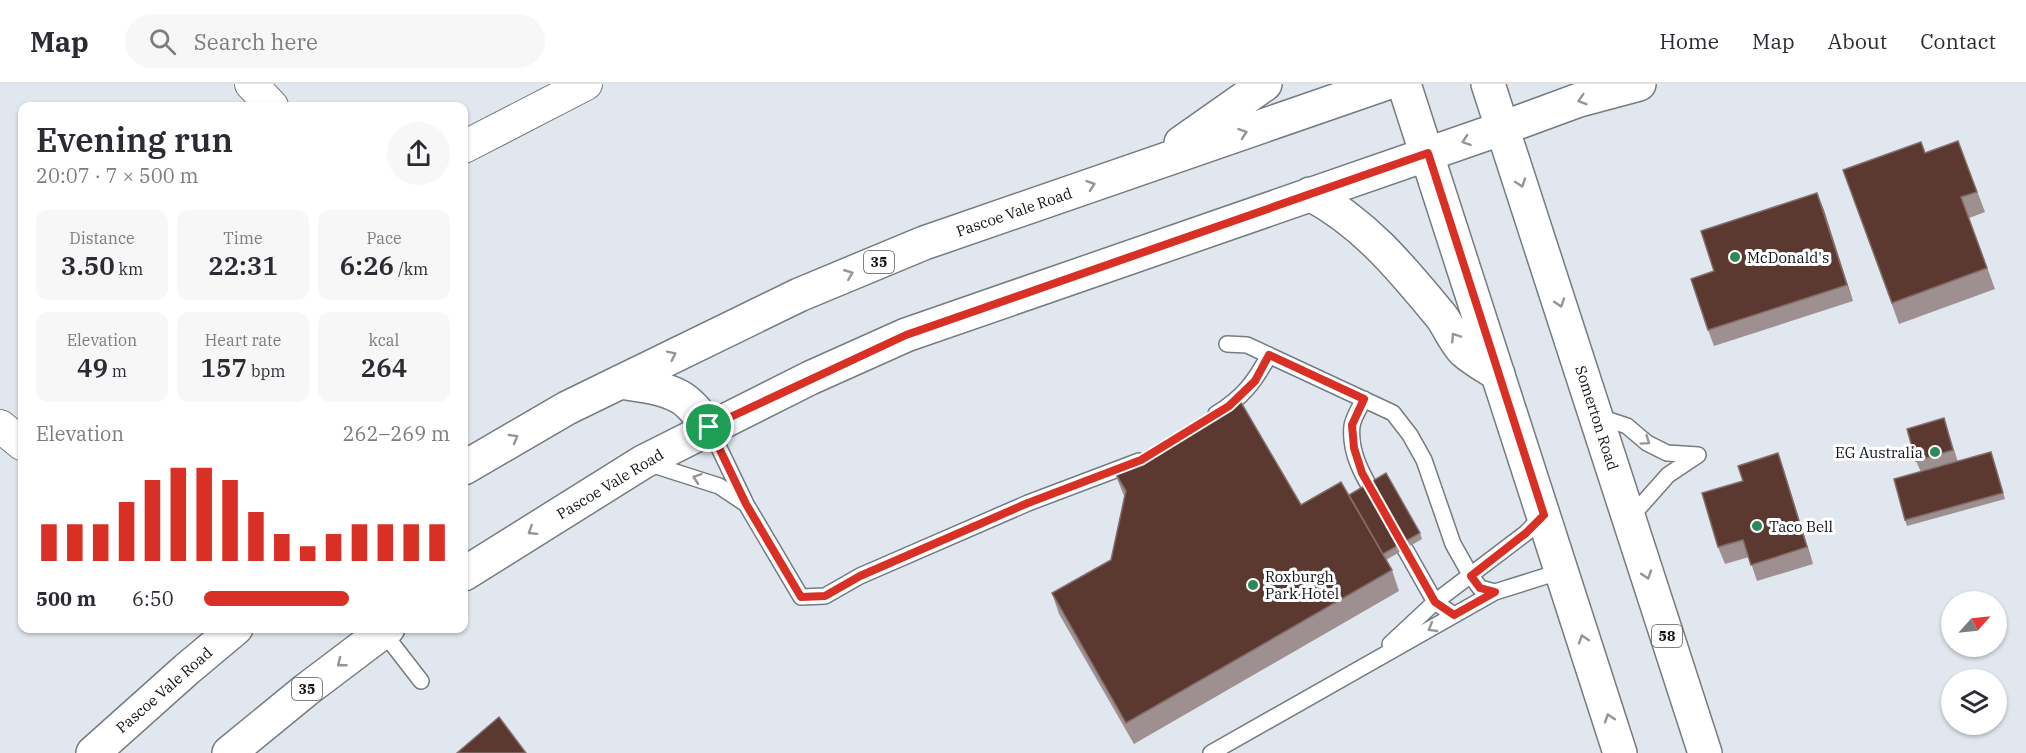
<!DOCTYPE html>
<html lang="en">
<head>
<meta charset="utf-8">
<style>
	:root { --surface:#fff; --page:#f7f7f7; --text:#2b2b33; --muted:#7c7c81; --line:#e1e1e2; --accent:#d93025 }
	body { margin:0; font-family:"IBM Plex Serif",serif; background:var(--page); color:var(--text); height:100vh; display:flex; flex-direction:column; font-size:22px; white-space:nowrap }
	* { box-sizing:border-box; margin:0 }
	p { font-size:20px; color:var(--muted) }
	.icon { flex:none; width:33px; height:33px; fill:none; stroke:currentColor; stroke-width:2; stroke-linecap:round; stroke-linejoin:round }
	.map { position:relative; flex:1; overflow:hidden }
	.details { position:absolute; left:18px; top:18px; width:450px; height:531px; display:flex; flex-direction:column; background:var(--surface); border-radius:12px; box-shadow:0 2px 4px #0004 }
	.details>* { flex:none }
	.needle { width:39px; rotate:63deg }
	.fabs { position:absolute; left:1941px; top:507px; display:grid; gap:12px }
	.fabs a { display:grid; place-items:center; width:66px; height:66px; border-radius:50%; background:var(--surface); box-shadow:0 2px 4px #0004; font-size:30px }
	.pin { position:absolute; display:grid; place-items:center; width:51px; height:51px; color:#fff; margin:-26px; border:3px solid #fff; border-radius:50%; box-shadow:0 2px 6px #0007 }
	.round { display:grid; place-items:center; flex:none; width:63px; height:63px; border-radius:32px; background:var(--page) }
	.overview { display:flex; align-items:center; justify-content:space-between; height:102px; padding:0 18px }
	h1 { font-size:33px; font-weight:600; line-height:45px }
	.figures { display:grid; grid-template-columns:repeat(3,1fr); gap:9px; height:102px; padding:6px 18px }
	.figures div { display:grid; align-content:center; border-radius:12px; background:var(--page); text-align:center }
	.figures b { font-size:26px; font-weight:600 }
	.figures small { font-size:16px; font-weight:400 }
	.figures p { font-size:16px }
	.chart { height:168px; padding:12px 18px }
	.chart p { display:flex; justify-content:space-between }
	.chart svg { width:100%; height:108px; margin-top:6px; stroke:var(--accent); stroke-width:6 }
	ul { padding:0 18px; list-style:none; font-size:20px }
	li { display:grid; grid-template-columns:96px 72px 1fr; align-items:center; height:45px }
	li i { height:15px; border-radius:8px; background:var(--accent) }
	header { display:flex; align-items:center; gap:36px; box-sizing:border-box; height:84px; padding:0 30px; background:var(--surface); border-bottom:2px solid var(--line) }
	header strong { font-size:28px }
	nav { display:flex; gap:33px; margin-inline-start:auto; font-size:21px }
	.search { width:420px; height:54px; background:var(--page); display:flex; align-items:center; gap:15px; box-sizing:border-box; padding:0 21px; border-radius:33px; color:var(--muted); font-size:22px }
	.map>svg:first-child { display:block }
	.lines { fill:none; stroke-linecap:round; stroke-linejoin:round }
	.lane-casing { stroke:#747b81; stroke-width:18 }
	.street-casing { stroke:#747b81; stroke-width:34 }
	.secondary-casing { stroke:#747b81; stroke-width:36 }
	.primary-casing { stroke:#747b81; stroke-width:36 }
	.lane { stroke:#fff; stroke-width:15 }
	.street { stroke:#fff; stroke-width:32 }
	.secondary { stroke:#fff; stroke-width:33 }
	.primary { stroke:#fff; stroke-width:33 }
	.wall { fill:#9e9090 }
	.shaded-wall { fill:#836d6a }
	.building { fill:#5b3931; stroke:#836d6a; stroke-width:1.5 }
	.oneway { stroke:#949596 }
	.route-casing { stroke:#fff; stroke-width:12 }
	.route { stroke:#d93025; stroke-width:8 }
	.poi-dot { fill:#2d885e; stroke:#fff; stroke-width:2 }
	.labels { text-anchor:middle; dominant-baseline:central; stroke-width:6; stroke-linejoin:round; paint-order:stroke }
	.shield { fill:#fff; stroke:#585a5c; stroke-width:1.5 }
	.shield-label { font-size:14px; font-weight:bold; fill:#111316 }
	.street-label { font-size:15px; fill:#111316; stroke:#fff }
	.poi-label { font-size:15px; fill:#111316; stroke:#fff; text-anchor:start }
</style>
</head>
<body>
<header>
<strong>Map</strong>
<div class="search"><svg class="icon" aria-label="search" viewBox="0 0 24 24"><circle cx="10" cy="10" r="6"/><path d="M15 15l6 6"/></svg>Search here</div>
<nav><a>Home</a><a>Map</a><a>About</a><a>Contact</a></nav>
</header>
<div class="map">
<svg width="2026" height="669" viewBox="0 0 2026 669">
	<rect width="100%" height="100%" fill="#e0e7ee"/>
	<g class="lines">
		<g class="lane-casing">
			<path id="lane" d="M 1227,260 L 1247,261 L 1393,329 L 1410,351 L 1424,376 L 1453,460 L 1471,492 L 1480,504 L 1495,508
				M 1364,315 C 1360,323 1353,334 1352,342 C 1349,369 1364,394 1377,415
				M 1216,330 C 1242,314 1255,298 1269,271
				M 1597,332 L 1627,342 L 1647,359 L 1667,369 L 1698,371
				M 709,343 L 746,420 L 801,513 L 825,512 L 860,492 L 1028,419 L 1139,377
				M 647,379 L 719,402 L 746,420
				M 1629,435 L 1668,391 L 1698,371
				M 1396,449 L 1435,518 L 1454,531
				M 383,548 L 421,597
				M 1390,560 L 1435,518 L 1526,449 L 1543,431
				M 1211,669 L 1495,508 L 1562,487"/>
		</g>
		<g class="street-casing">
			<path id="street" d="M 251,0 L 272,22
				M 464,63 L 586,0
				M 0,342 L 22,360"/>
		</g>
		<g class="secondary-casing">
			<path id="secondary" d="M 1503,44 L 1579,16 L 1639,0"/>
		</g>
		<g class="primary-casing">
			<path id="primary" d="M 1404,0 L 1620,669
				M 1488,0 L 1705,669
				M 1181,59 L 1265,0
				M 1310,110 C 1366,140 1402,185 1441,232 C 1449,243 1455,258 1464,267 C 1474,276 1487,283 1498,290
				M 620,298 C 639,301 663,303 680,313 C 691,319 701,333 709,343
				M 464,384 L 567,324 L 799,211 L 924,159 L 1384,0
				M 464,490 L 643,378 L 810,294 L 906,251 L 1503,44
				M 93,669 L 187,585 L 236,544
				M 229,669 L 306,606 L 388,544"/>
		</g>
		<use href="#lane" class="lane"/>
		<use href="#street" class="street"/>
		<use href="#secondary" class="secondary"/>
		<use href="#primary" class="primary"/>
	</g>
	<path class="wall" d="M 1958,57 L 1985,128 L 1969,134 L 1995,205 L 1899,240 L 1843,86 L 1925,69 Z
		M 1817,109 L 1853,217 L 1714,262 L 1708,246 Z
		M 1944,334 L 1958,378 L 1993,375 L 2005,415 L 1907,442 L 1905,436 L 1921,388 L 1916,377 Z
		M 1778,369 L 1813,480 L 1757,497 L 1749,473 L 1725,480 L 1718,463 L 1743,397 Z
		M 1114,387 L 1301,421 L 1349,411 L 1420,449 L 1422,455 L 1386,476 L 1392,486 L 1399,507 L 1134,660 L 1059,530 L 1052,509 L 1111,476 L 1124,412 Z"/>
	<path class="shaded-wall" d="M 1817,109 L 1824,126 L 1853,217 L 1847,201 Z
		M 1778,369 L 1784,386 L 1813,480 L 1807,463 Z"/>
	<path class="building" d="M 1958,57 L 1977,108 L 1961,113 L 1987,184 L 1892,219 L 1843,86 L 1921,58 L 1925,69 Z
		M 1817,109 L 1847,201 L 1708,246 L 1691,195 L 1714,187 L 1701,147 Z
		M 1239,315 L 1301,421 L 1341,398 L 1392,486 L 1126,639 L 1052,509 L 1111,476 L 1126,407 L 1114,387 Z
		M 1944,334 L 1953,366 L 1916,377 L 1907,345 Z
		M 1991,368 L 2003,409 L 1905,436 L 1894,395 Z
		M 1778,369 L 1807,463 L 1751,481 L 1743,456 L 1718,463 L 1702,409 L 1743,397 L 1738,382 Z
		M 1386,389 L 1420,449 L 1383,470 L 1349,411 Z
		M 499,633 L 526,669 L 457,669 Z"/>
	<defs><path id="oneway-chevron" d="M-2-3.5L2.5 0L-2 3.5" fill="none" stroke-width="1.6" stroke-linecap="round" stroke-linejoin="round" transform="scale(1.5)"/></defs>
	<g class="oneway">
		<use href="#oneway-chevron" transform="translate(1582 16) rotate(163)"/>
		<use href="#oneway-chevron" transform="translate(1243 49) rotate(-19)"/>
		<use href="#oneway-chevron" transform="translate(1466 57) rotate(161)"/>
		<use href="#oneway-chevron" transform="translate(1521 99) rotate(72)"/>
		<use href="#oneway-chevron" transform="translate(1091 101) rotate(-19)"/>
		<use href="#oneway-chevron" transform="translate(849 190) rotate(-22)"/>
		<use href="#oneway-chevron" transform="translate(1560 219) rotate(72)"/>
		<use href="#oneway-chevron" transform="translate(1455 253) rotate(-123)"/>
		<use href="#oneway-chevron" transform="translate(672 271) rotate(-26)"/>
		<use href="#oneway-chevron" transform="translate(514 354) rotate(-30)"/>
		<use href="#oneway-chevron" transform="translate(1646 357) rotate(35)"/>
		<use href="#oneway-chevron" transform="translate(697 394) rotate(-161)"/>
		<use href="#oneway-chevron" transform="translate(532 447) rotate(148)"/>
		<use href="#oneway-chevron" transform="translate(1647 491) rotate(72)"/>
		<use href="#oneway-chevron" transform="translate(1432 544) rotate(150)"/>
		<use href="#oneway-chevron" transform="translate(1583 555) rotate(-108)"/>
		<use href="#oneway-chevron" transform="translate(341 579) rotate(142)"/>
		<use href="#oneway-chevron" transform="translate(1609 634) rotate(-108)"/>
	</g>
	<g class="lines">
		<g class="route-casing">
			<path id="route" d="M 1428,69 L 1544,431 L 1526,449 L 1471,492 L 1480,504 L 1495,508 L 1454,531 L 1435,518 L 1362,389 L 1354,364 L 1352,341 L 1364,315 L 1269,271 L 1255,297 L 1229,322 L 1141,376 L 1028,419 L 860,492 L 825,512 L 801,513 L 746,420 L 709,343 L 906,251 Z"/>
		</g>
		<use href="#route" class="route"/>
	</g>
	<g class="poi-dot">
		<circle cx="1735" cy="173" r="6"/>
		<circle cx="1935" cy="368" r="6"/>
		<circle cx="1757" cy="442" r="6"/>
		<circle cx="1253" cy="501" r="6"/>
	</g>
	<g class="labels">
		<g class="shield">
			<rect x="864" y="167" width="30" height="22" rx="4.5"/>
			<rect x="1652" y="541" width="30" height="22" rx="4.5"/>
			<rect x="292" y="594" width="30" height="22" rx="4.5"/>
		</g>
		<g class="shield-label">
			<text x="879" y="178">35</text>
			<text x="1667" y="552">58</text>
			<text x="307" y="605">35</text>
		</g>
		<g class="street-label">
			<text transform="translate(1014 128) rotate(-19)">Pascoe Vale Road</text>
			<text transform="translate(1597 334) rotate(72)">Somerton Road</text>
			<text transform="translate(610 400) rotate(-31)">Pascoe Vale Road</text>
			<text transform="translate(164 606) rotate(-41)">Pascoe Vale Road</text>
		</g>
		<g class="poi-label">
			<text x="1747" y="173">McDonald's</text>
			<text x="1923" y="368" text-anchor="end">EG Australia</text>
			<text x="1769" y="442">Taco Bell</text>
			<text x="1265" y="492">Roxburgh<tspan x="1265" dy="17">Park Hotel</tspan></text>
		</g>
	</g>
</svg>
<div class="fabs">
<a><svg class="needle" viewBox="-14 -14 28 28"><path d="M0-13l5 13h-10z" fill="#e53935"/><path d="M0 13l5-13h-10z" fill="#7c7c81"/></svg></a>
<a><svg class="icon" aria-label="layers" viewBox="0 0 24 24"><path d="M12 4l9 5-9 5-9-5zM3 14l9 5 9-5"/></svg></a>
</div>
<div class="pin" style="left:709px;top:343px;background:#1e9e55"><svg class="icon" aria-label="arrive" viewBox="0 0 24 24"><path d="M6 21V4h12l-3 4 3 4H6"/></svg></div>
<section class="details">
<div class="overview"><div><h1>Evening run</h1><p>20:07 · 7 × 500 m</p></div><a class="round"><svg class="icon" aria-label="share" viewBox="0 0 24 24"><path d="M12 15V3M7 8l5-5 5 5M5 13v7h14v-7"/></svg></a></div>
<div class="figures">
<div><p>Distance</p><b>3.50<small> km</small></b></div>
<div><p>Time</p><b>22:31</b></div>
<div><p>Pace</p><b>6:26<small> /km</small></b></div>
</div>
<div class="figures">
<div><p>Elevation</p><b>49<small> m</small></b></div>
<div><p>Heart rate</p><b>157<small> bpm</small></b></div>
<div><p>kcal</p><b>264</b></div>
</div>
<div class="chart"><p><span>Elevation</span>262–269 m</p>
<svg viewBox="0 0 160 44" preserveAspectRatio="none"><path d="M5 44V29M15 44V29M25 44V29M35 44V20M45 44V11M55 44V6M65 44V6M75 44V11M85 44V24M95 44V33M105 44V38M115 44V33M125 44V29M135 44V29M145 44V29M155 44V29"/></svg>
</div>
<ul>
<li><b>500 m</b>6:50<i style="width:59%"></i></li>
</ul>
</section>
</div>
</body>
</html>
